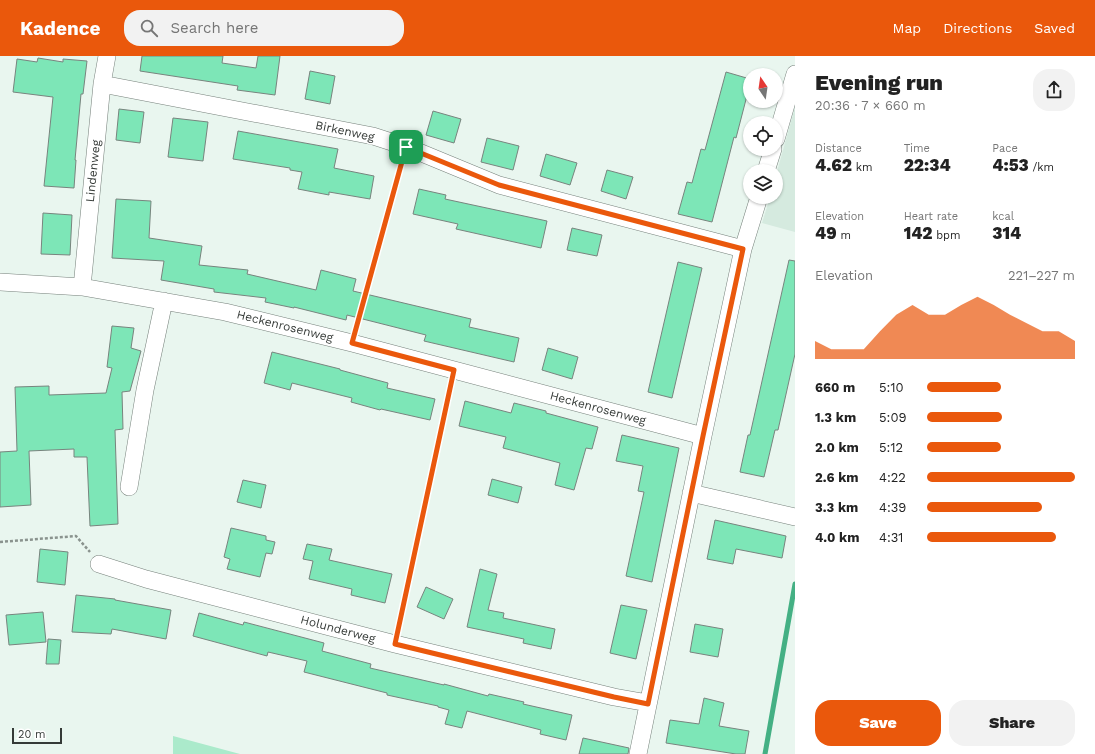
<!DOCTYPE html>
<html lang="en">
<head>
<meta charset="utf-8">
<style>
	:root { --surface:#fff; --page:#f2f2f2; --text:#222; --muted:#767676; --accent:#ea580c }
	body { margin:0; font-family:"Work Sans",sans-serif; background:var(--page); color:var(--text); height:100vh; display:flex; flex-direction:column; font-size:15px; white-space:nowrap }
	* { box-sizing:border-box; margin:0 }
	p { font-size:13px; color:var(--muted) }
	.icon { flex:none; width:22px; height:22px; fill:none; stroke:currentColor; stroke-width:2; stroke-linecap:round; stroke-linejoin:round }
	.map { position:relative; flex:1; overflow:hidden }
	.details { display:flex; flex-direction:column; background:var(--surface); width:300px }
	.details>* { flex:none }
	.needle { width:26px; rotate:347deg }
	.fabs { position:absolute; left:743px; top:12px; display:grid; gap:8px }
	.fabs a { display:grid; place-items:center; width:40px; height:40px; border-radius:50%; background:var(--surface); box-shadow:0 1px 3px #0004; font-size:20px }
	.scale { position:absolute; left:12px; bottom:10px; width:50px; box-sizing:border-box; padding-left:4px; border:2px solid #353a37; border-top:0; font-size:11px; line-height:14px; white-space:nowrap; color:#353a37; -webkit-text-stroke:3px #fff; paint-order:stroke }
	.pin { position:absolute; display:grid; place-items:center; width:34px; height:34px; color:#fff; margin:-17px; border-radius:8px; box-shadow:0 2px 6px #0006 }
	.round { display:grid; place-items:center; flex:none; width:42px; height:42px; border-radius:16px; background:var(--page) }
	.head { display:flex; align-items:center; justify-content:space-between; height:68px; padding:0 20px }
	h1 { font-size:22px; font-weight:800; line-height:30px }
	.stats { display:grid; grid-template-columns:repeat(3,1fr); gap:6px; height:68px; padding:4px 20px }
	.stats div { display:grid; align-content:center }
	.stats b { font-size:17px; font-weight:800 }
	.stats small { font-size:11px; font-weight:400 }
	.stats p { font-size:11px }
	.chart { height:112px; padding:8px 20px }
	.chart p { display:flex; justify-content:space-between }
	.chart svg { width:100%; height:72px; margin-top:4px; fill:var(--accent); opacity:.7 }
	.cta { display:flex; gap:8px; margin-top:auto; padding:8px 20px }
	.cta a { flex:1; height:46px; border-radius:16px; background:var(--accent); color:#fff; font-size:16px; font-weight:800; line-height:46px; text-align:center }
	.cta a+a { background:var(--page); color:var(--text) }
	ul { padding:0 20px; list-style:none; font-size:13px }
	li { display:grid; grid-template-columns:64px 48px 1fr; align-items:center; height:30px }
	li i { height:10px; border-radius:5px; background:var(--accent) }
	header { display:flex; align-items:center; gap:24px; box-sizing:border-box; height:56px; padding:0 20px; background:var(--accent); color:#fff }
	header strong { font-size:19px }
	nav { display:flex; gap:22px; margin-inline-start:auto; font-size:14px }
	.search { width:280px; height:36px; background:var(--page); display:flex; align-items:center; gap:10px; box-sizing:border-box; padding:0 14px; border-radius:16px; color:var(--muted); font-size:15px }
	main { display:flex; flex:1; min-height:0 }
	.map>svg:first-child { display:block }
	.built { fill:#d5eadf }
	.green { fill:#abeacb }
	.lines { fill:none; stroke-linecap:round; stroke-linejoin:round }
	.stream { stroke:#44b084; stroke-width:5 }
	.building { fill:#7de6b7; stroke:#78847e }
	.minor-casing { stroke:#76817b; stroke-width:18 }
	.path { stroke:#8a938e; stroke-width:2.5; stroke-dasharray:3 2; stroke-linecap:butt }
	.minor { stroke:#fff; stroke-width:17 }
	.route-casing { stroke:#fff; stroke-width:8 }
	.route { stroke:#ea580c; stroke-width:5 }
	.labels { text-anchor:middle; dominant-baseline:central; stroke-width:3; stroke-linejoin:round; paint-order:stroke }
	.street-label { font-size:12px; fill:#353a37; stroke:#fff }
</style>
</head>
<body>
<header>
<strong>Kadence</strong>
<div class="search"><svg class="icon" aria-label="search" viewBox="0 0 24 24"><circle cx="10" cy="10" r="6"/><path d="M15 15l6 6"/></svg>Search here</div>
<nav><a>Map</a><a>Directions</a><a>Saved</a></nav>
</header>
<main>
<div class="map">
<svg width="795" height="698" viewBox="0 0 795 698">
	<rect width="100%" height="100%" fill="#e9f6ef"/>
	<path class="built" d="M 795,51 L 795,176 L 762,167 L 770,141 L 776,141 L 776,119 Z"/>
	<path class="green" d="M 173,680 L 240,698 L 173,698 Z"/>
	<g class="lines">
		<path class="stream" d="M 765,698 L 795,528"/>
	</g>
	<path class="building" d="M 142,0 L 223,0 L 222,7 L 256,12 L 258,0 L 280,0 L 275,39 L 237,34 L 238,30 L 140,15 Z
		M 38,2 L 63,6 L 63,3 L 87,5 L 83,38 L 81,38 L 75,104 L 76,104 L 74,132 L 44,130 L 53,41 L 13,36 L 17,3 L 37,6 Z
		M 310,15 L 335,20 L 330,48 L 305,43 Z
		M 726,16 L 750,23 L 750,28 L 736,82 L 734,81 L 712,166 L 678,158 L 687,126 L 692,127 L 701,93 L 705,94 Z
		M 119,53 L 144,56 L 140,87 L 116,84 Z
		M 433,55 L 461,63 L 454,87 L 426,79 Z
		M 173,62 L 208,66 L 203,105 L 168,101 Z
		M 238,75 L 338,93 L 334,112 L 374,120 L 370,143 L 329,136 L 329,139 L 298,133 L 302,116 L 290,114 L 290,112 L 233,103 Z
		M 487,82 L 519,90 L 513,114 L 481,106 Z
		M 546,98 L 577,107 L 570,129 L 540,120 Z
		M 607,114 L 633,121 L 626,143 L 601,135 Z
		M 419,133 L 446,139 L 445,143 L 547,165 L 541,192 L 456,173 L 458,168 L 413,158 Z
		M 116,143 L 151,145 L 149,182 L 202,190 L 199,209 L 248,214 L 247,218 L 316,234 L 321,214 L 356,223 L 353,235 L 471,263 L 469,271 L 519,282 L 514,306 L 424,285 L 426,279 L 347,259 L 346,264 L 294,251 L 294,252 L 265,246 L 266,242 L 214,236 L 214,233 L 161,224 L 164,205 L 112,202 Z
		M 43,157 L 72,159 L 70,199 L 41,198 Z
		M 572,172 L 602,179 L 597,200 L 567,194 Z
		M 789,204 L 795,205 L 795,298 L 778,374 L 775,374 L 764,421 L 740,416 L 748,379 L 750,379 Z
		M 678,206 L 702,212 L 672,342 L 648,336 Z
		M 112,270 L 134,272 L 131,292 L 141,295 L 130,335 L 122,336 L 123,373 L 115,374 L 118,468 L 90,470 L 87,401 L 74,401 L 74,393 L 29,395 L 31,449 L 0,451 L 0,396 L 17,395 L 15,331 L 49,330 L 49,339 L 106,337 L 112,312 L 107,311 Z
		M 548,292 L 578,301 L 572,323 L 542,314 Z
		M 272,296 L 340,313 L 340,314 L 388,327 L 387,332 L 435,343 L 430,364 L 381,353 L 380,354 L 351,346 L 352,342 L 292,327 L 290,334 L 264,327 Z
		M 465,345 L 511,357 L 514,347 L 546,355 L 546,357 L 598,371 L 592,393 L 586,392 L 574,434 L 555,429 L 560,407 L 503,392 L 506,381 L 459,370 Z
		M 622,379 L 679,392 L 652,526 L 626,520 L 644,436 L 638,435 L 643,410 L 616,405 Z
		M 492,423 L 522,431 L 518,447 L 488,439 Z
		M 243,424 L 266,429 L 261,452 L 237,446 Z
		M 715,464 L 786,480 L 782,502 L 736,493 L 733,508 L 707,503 Z
		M 231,472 L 266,480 L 266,484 L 275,486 L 272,498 L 266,497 L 260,521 L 227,513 L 230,503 L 224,501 Z
		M 307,488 L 332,493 L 329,504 L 392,518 L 385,547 L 351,539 L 352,533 L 309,523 L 313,505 L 303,503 Z
		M 40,493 L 68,496 L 65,529 L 37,526 Z
		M 480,513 L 497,518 L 488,554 L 504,557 L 503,562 L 555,573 L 551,593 L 523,587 L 524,583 L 467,571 Z
		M 426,531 L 453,543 L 444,563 L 417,551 Z
		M 76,539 L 115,543 L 115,544 L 171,554 L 166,583 L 112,573 L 111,578 L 72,576 Z
		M 621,549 L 647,554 L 636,603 L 610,597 Z
		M 43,556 L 46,586 L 9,589 L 6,559 Z
		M 199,557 L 243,569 L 244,566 L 324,587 L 322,595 L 371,608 L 370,612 L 444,629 L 444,628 L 488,640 L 489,638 L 524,646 L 523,648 L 572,659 L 566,684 L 540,678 L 541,674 L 467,655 L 462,672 L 445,668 L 449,654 L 438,651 L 438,650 L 387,639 L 387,637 L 304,616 L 307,605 L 268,596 L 267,600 L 193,580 Z
		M 695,568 L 723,573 L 718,601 L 690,596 Z
		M 48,583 L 61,584 L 59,608 L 46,608 Z
		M 704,642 L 724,647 L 719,670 L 749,675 L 745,698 L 736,698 L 666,687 L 670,664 L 699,668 Z
		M 583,682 L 629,692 L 628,698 L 579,698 Z"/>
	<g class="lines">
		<g class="minor-casing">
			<path id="minor" d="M 102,28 L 373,80 L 407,91 L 499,129 L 743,193
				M 776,83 L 795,18
				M 766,115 L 773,93
				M 0,226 L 82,231 L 225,256 L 352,287 L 703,380
				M 82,231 L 102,28 L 107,0
				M 129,431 L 145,334 L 164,245
				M 691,437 L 795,461
				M 99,508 L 146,523 L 395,588 L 614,641 L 648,647
				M 638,698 L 703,380 L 743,193 L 759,141"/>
		</g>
		<path class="path" d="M 356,272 L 402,107
			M 0,486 L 76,480 L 90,496
			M 398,571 L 451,330"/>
		<use href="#minor" class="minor"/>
	</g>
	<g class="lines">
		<g class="route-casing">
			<path id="route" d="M 406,91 L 499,129 L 743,193 L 703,380 L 648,648 L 614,641 L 395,588 L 454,314 L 352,287 Z"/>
		</g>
		<use href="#route" class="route"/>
	</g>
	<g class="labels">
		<g class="street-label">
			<text transform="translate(345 75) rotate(12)">Birkenweg</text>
			<text transform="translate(93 115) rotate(-84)">Lindenweg</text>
			<text transform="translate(285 270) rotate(14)">Heckenrosenweg</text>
			<text transform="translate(598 352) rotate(15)">Heckenrosenweg</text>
			<text transform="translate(338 573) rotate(15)">Holunderweg</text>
		</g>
	</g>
</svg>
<div class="fabs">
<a><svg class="needle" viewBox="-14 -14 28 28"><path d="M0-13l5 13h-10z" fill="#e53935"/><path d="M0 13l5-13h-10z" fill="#767676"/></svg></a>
<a><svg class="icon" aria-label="locate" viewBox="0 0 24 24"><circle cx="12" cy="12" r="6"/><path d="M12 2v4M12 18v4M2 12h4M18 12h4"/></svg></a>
<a><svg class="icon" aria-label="layers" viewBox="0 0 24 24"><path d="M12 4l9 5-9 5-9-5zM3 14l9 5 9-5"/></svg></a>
</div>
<div class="scale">20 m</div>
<div class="pin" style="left:406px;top:91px;background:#1e9e55"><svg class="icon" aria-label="arrive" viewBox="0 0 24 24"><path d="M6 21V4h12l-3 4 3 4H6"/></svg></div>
</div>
<section class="details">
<div class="head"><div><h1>Evening run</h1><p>20:36 · 7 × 660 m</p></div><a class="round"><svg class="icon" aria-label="share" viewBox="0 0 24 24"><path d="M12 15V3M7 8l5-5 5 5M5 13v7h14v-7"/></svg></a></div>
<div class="stats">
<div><p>Distance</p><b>4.62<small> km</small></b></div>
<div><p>Time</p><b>22:34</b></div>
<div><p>Pace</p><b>4:53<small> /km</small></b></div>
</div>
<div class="stats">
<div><p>Elevation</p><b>49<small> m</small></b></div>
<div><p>Heart rate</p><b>142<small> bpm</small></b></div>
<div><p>kcal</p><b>314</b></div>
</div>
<div class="chart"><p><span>Elevation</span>221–227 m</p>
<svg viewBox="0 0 160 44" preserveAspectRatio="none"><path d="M0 44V33L10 38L20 38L30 38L40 27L50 17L60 11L70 17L80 17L90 11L100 6L110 11L120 17L130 22L140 27L150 27L160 33V44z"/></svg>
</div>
<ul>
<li><b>660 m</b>5:10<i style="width:50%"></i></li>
<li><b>1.3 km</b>5:09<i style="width:51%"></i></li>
<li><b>2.0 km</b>5:12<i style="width:50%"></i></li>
<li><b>2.6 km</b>4:22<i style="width:100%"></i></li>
<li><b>3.3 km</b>4:39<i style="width:78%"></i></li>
<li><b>4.0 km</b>4:31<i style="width:87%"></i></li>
</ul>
<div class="cta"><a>Save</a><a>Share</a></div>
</section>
</main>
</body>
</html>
